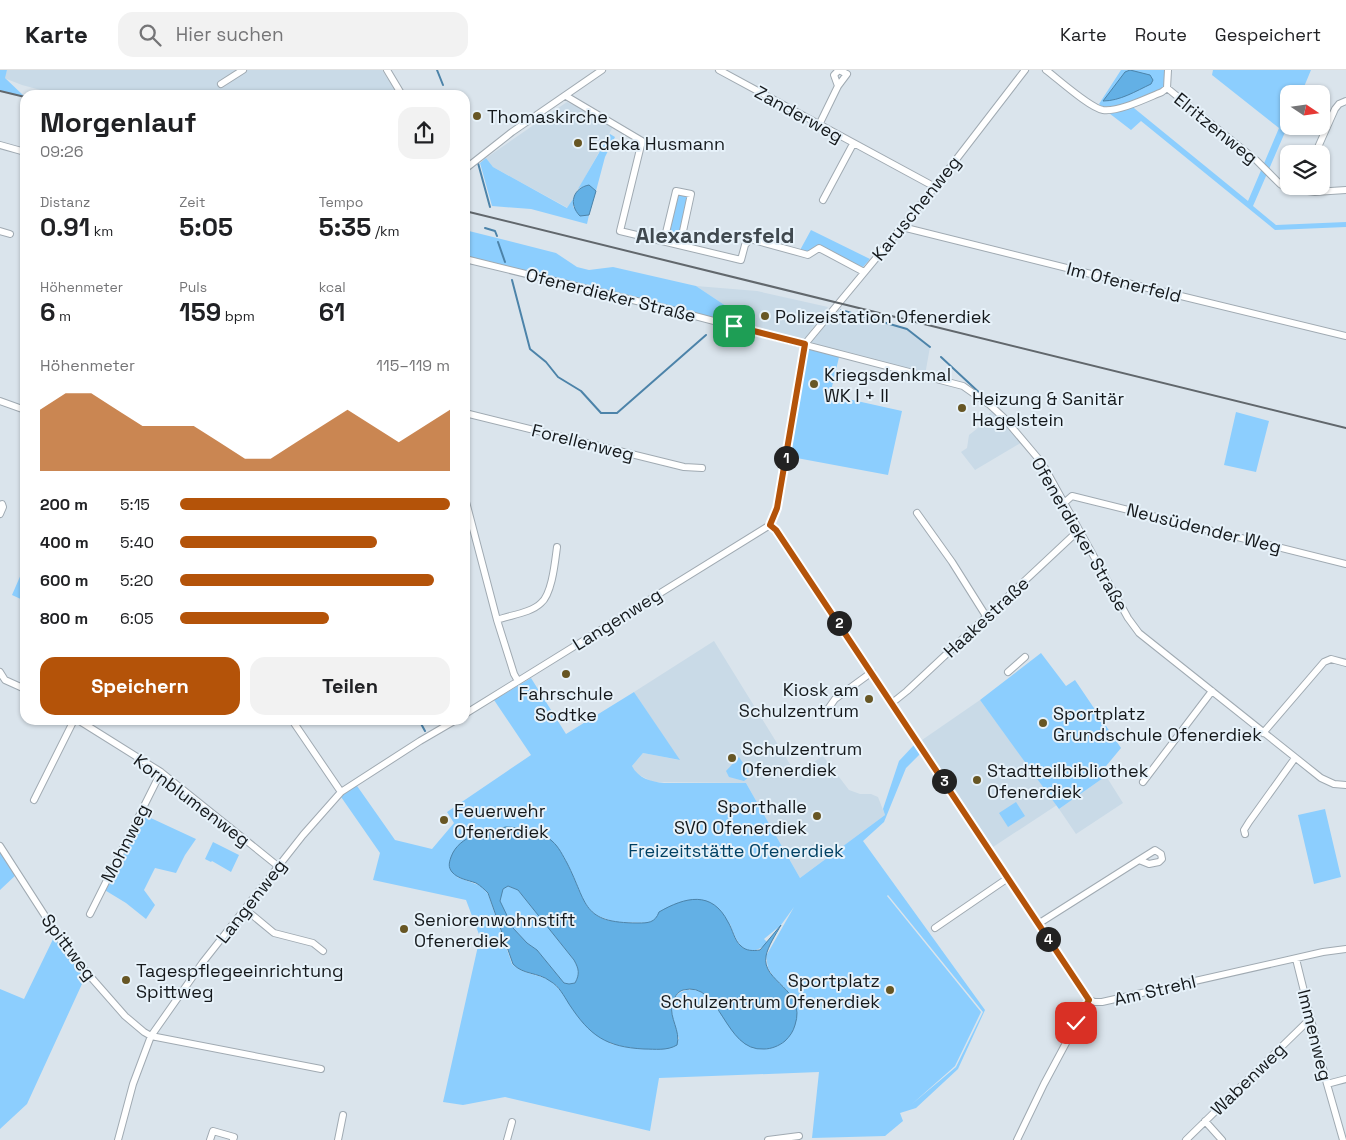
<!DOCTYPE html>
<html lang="de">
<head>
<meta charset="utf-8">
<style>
	:root { --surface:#fff; --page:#f2f2f2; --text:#202124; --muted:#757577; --line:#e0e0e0; --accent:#b45309 }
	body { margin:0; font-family:"Space Grotesk",sans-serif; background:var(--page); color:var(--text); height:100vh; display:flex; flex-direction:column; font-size:19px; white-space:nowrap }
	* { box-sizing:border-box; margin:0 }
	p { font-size:16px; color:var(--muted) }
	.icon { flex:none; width:28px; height:28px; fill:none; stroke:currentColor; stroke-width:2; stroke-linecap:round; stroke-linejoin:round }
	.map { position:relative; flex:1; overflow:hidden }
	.sheet { position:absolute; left:20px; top:20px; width:450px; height:635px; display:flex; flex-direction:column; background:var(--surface); border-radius:15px; box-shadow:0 1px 4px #0004 }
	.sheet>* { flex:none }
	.needle { width:32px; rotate:103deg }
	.tools { position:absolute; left:1280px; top:15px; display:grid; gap:10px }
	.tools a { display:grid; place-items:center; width:50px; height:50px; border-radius:10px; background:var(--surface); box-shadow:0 1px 4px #0004; font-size:25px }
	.pin { position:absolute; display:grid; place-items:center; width:42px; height:42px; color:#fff; margin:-21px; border-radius:10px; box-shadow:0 2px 8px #0006 }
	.km { position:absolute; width:25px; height:25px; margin:-12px; border-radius:50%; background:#222; color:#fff; font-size:14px; line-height:25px; text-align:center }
	.round { display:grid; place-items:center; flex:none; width:52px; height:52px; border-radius:15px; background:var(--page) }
	.head { display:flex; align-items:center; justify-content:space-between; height:85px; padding:0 20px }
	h1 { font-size:28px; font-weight:700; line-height:38px }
	.figures { display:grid; grid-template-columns:repeat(3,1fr); gap:8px; height:85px; padding:5px 20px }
	.figures div { display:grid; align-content:center }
	.figures b { font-size:25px; font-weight:700 }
	.figures small { font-size:14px; font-weight:400 }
	.figures p { font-size:14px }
	.chart { height:140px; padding:10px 20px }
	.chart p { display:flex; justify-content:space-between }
	.chart svg { width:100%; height:90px; margin-top:5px; fill:var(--accent); opacity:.7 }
	.action { display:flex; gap:10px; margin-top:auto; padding:10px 20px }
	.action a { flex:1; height:58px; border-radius:15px; background:var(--accent); color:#fff; font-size:20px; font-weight:700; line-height:58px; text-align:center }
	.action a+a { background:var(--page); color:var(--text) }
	ul { padding:0 20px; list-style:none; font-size:16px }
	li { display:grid; grid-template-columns:80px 60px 1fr; align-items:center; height:38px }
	li i { height:12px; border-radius:6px; background:var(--accent) }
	header { display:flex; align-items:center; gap:30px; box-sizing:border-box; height:70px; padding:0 25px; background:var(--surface); border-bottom:1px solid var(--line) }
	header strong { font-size:24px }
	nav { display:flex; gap:28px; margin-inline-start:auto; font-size:18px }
	.search { width:350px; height:45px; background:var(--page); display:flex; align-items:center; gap:12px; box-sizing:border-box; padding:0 18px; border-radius:15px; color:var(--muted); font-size:19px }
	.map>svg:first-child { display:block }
	.built { fill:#c9dae7 }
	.green { fill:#8ccefe; fill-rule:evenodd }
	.water { fill:#63b0e5; stroke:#4c83a9; fill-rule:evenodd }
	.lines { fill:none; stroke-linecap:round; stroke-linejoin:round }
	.stream { stroke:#4c83a9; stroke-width:2 }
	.minor-casing { stroke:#a0aab2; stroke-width:8 }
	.minor { stroke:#fff; stroke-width:6 }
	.rail { stroke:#61676c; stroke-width:2 }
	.route-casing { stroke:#fff; stroke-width:10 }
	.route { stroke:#b45309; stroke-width:6 }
	.poi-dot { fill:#675624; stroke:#e7f2fa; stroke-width:2 }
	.labels { text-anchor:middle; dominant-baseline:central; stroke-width:4; stroke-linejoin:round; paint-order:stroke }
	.street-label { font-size:18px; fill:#15191c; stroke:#e7f2fa }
	.poi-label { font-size:18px; fill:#15191c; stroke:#e7f2fa; text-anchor:start }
	.park-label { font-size:18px; fill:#004063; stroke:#e7f2fa }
	.district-label { font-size:22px; font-weight:bold; fill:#40494f; stroke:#e7f2fa }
</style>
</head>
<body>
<header>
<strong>Karte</strong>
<div class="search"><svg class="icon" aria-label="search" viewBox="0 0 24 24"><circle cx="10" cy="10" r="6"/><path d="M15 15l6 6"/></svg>Hier suchen</div>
<nav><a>Karte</a><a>Route</a><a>Gespeichert</a></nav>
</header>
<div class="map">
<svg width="1346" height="1070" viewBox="0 0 1346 1070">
	<rect width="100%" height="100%" fill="#dae4ec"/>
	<path class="built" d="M 7,0 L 382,0 L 398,25 L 59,25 L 22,15 L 4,8 Z
		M 567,32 L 614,55 L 568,138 L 493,97 L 486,88 Z
		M 696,216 L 757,221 L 828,237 L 804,270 L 751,257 L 738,244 Z
		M 833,238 L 907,259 L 930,277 L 925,305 L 805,274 Z
		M 993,338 L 1024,371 L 975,400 L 961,382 L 967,378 L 969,365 L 983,354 Z
		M 714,571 L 796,704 L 823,686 L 849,720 L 860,724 L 871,724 L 878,727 L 885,745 L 800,808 L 746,713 L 653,712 L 635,703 L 632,696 L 643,683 L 679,690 L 634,622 Z
		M 980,630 L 1057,735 L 993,777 L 922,670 Z
		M 1106,706 L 1123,733 L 1076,764 L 1059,739 Z"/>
	<path class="green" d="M 0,0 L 7,0 L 5,8 L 25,27 L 0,21 Z
		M 1121,0 L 1166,0 L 1164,16 L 1161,20 L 1119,36 L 1102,37 L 1099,34 Z
		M 1213,0 L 1311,0 L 1301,24 L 1289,24 L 1289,53 L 1253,136 L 1276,155 L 1346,152 L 1346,157 L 1275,160 L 1141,51 L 1131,60 L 1105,40 L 1129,34 L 1248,131 L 1279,58 L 1212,5 Z
		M 610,64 L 615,67 L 605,87 L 596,121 C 591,115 585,115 578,119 Z
		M 486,88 L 493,97 L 567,138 L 573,129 L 573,137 L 586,146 L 589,145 L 587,154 L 531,139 L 492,136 L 480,93 Z
		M 676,121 L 691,124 L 680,175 L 664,171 Z
		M 465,160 L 556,183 L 577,197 L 589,200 L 613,197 L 696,216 L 738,244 L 751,257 L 465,189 Z
		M 811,160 L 870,189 L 863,197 L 819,178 L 808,185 L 799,182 Z
		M 805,274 L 840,283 L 830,325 L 902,341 L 888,405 L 786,386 Z
		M 1236,342 L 1269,351 L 1256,402 L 1224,395 Z
		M 25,495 L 25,531 L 12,525 Z
		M 1041,583 L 1066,616 L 1075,610 L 1121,678 L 1102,701 L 1106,706 L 1059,739 L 980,630 Z
		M 531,608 L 566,664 L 634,622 L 680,690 L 643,683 L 632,696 C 638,708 651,712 664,713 L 746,713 L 800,808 L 885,745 L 883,739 L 899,691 L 914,675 L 920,684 L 906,698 L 884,752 L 863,771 L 985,940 L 958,999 L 916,1038 L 900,1043 L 903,1051 L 885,1066 L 812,1068 L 819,1002 L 659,1008 L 650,1061 L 505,1027 L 463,1035 L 443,1032 L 480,867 L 466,830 L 373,810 L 380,783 L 339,724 L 355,713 L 395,770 L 432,779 L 454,753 L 447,742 L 531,685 L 494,630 ZM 562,784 L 572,803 L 583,830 L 589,840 L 598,846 L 615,852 L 651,853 L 657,848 L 730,854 C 737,874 746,891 768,873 L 764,869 L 781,855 L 794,837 L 766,886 L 768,898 L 775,909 L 787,920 L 720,942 C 715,935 710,925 701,922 C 688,916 673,922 672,937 C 671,948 676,958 679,969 L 661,979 L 631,978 L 611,974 L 551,911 C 538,904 522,904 512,894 L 488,824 L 481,816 L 457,807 ZM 888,825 L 983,942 L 956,997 L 912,1034 L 955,996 L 981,942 L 887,826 Z
		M 739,687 L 751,705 L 744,711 L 729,707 L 726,701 Z
		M 1016,732 L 1025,746 L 1008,757 L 999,743 Z
		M 1325,739 L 1341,807 L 1314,814 L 1298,745 Z
		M 140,743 L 196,769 L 185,785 L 176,803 L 155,798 L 144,820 L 155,835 L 146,849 L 126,833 L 103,819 Z
		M 213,772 L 239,785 L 231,802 L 212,791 L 211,792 L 205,789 Z
		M 0,776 L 18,803 L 0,820 Z
		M 507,816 L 518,820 L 574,890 C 579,899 580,904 575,913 L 569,914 L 564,913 L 537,880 L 527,873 L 513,858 L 500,831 L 503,819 Z
		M 56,863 L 87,903 L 27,1034 L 0,1059 L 0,919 L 24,929 Z"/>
	<path class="water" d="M 1130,0 L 1150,5 L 1153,10 L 1151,14 C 1136,21 1120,31 1103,31 L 1125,2 Z
		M 589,115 L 596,121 L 589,145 L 580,146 C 568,134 573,118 589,115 Z
		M 506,757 C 523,758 539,759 552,771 C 559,777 563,786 567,793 C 588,834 581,853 638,853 C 648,853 655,853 659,842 C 685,827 712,820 728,852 C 733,860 734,870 741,876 C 746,881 753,881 760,880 L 781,855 C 776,864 768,876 766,886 C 761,912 807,919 795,955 C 793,962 790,966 785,971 C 779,976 771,979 764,979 C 724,982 721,910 683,920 C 677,922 674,928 672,934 C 669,948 681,961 677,975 C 667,981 655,979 644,979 C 606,977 590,966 569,934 C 564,926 559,916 550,911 C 538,902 523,905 513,894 L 488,823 C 484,819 481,816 476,813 C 468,810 458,809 452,802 C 448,797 449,793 451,787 C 459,765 486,761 506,757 ZM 508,816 L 518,820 L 574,890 C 579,899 580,904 575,913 L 569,914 L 564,913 L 537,880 L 527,873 L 513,858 L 500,831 L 503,819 Z"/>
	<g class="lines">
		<path class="stream" d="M 437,0 L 443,15
			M 478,93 L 490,137
			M 485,158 L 495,161 L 497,166
			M 498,172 L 505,192
			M 512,210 L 530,279 L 546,292 L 558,307 L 581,321 L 601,343 L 617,343 L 706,265
			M 841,240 L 907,259 L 930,277
			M 730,252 L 739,248
			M 941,287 L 984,327
			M 419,650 L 425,661"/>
		<g class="minor-casing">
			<path id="minor" d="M 387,0 L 402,25
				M 719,0 L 935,117
				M 1046,0 C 1058,9 1090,38 1103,40 C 1119,42 1147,28 1162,22 L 1167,18 L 1256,90 L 1280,114 L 1286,118 L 1315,122 L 1346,120
				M 221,14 L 243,0
				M 1167,18 L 1168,0
				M 566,26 L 642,71 L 620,161 L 741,190 L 745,175 L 750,169 L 808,185 L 819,178 L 864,202
				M 819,55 L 838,16 L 847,4 L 839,0 L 834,5 L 838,16
				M 0,75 L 25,82
				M 1315,84 L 1335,39 L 1339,34 L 1346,31
				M 465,99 L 512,62 L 602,0
				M 823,130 L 853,74
				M 902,157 L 1119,211 L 1346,266
				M 0,161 L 10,164
				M 664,171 L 676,121 L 691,124 L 680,175
				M 465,189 L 649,234 L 963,316 L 990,335 L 1004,348 L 1042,393 L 1128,548 L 1139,563 L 1321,708 L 1334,714 L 1346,715
				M 805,274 L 935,117 L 1025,0
				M 0,331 L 25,340
				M 465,343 L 684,397 L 702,398
				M 465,428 L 497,550 L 514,604 L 518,611
				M 1064,433 L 1072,426 L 1346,494
				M 917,443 L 952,492 L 986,546
				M 0,444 L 3,437 L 2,434
				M 770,455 L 776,460 L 1089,930
				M 770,455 L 777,438 L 805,274
				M 497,550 C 510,545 531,543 541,533 C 552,524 555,492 557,477
				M 0,602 L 5,610 L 25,619
				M 1008,602 L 1025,587
				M 892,633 L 907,621 L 1079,460
				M 828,639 L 835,629 L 872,602
				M 465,644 L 770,455
				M 78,650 L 161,702 L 279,797
				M 292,650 L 341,722
				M 1263,663 L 1324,592 L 1331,589 L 1346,593
				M 1143,712 L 1212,621
				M 34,730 L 74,650
				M 1245,764 L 1244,760 L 1249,752 L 1295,688
				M 0,776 L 67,880 L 125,946 L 144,962 L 151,966 L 321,999
				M 245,839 L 274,863 L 313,873 L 323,881
				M 90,844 L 161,702
				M 1038,854 L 1139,790 L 1149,794 L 1159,792 L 1162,789 L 1161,784 L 1155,780 L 1139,790
				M 935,858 L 1008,808
				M 1296,889 L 1327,1014 L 1343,1070
				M 1089,930 L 1095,932 L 1102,932 L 1323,882 L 1346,879
				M 1327,1014 L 1346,1009
				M 1205,1051 L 1222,1070
				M 118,1070 L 133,1014 L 151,966 L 203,892 L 303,765 L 341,722 L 420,671 L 456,650
				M 210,1070 L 213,1061 L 234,1067 L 233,1070
				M 338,1070 L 343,1045
				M 507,1070 L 512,1052
				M 768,1070 L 799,1066
				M 1017,1070 L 1044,1014 L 1089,930
				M 1186,1070 L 1311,948"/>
		</g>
		<use href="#minor" class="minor"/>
		<path class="rail" d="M 0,21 L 25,27
			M 465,141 L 1346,358"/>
	</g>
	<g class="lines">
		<g class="route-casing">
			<path id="route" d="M 734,256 L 805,274 L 777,438 L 770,455 L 776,460 L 1089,930 L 1076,953"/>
		</g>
		<use href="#route" class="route"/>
	</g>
	<g class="poi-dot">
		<circle cx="477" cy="46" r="5"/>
		<circle cx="578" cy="73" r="5"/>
		<circle cx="765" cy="246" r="5"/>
		<circle cx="814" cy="314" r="5"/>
		<circle cx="962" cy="338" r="5"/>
		<circle cx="566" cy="604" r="5"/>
		<circle cx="869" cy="629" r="5"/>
		<circle cx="1043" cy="653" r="5"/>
		<circle cx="732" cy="688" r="5"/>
		<circle cx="977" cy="710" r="5"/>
		<circle cx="817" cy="746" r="5"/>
		<circle cx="444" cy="750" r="5"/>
		<circle cx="404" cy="859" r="5"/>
		<circle cx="126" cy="910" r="5"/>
		<circle cx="890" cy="920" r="5"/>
	</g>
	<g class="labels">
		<g class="street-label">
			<text transform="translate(799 44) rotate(29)">Zanderweg</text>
			<text transform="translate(1216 58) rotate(39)">Elritzenweg</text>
			<text transform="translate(916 138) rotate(-51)">Karuschenweg</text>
			<text transform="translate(1124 212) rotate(14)">Im Ofenerfeld</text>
			<text transform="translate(611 225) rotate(14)">Ofenerdieker Straße</text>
			<text transform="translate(583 372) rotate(14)">Forellenweg</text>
			<text transform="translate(1204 458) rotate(14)">Neusüdender Weg</text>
			<text transform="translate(1080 464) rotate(60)">Ofenerdieker Straße</text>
			<text transform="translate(986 547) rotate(-43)">Haakestraße</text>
			<text transform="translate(617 549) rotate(-32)">Langenweg</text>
			<text transform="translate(192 730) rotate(37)">Kornblumenweg</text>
			<text transform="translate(125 773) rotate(-63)">Mohnweg</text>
			<text transform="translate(251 831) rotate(-52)">Langenweg</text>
			<text transform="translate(69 877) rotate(53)">Spittweg</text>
			<text transform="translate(1155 920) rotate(-13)">Am Strehl</text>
			<text transform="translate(1315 965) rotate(76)">Immenweg</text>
			<text transform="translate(1248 1009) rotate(-44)">Wabenweg</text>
		</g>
		<g class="poi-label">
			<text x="487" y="46">Thomaskirche</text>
			<text x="588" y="73">Edeka Husmann</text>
			<text x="775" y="246">Polizeistation Ofenerdiek</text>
			<text x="824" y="304">Kriegsdenkmal<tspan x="824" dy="21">WK I + II</tspan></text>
			<text x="972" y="328">Heizung &amp; Sanitär<tspan x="972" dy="21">Hagelstein</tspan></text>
			<text x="859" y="619" text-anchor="end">Kiosk am<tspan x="859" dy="21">Schulzentrum</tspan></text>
			<text x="566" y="623" text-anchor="middle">Fahrschule<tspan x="566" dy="21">Sodtke</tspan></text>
			<text x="1053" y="643">Sportplatz<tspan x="1053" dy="21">Grundschule Ofenerdiek</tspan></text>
			<text x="742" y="678">Schulzentrum<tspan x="742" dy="21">Ofenerdiek</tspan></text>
			<text x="987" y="700">Stadtteilbibliothek<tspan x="987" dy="21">Ofenerdiek</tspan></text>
			<text x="807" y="736" text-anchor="end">Sporthalle<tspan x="807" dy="21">SVO Ofenerdiek</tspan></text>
			<text x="454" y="740">Feuerwehr<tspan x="454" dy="21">Ofenerdiek</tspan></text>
			<text x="414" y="849">Seniorenwohnstift<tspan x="414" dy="21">Ofenerdiek</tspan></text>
			<text x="136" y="900">Tagespflegeeinrichtung<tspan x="136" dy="21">Spittweg</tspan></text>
			<text x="880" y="910" text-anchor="end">Sportplatz<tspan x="880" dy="21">Schulzentrum Ofenerdiek</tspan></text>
		</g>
		<g class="park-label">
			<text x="736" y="780">Freizeitstätte Ofenerdiek</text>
		</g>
		<g class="district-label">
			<text x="715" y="165">Alexandersfeld</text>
		</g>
	</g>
</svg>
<div class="tools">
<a><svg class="needle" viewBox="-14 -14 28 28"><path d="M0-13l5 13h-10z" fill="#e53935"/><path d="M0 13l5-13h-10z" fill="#757577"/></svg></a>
<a><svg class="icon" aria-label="layers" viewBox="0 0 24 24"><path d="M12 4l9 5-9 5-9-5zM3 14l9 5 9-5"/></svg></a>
</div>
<div class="pin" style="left:734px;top:256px;background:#1e9e55"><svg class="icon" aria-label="arrive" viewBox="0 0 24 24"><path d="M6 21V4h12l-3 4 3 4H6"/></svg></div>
<div class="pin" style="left:1076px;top:953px;background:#d93025"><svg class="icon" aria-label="check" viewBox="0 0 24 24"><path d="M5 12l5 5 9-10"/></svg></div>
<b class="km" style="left:786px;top:388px">1</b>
<b class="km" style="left:839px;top:553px">2</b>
<b class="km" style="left:944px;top:711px">3</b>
<b class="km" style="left:1048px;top:869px">4</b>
<section class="sheet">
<div class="head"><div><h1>Morgenlauf</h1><p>09:26</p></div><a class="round"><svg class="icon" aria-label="share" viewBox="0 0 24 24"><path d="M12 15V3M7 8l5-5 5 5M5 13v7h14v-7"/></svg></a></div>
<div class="figures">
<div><p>Distanz</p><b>0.91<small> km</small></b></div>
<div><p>Zeit</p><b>5:05</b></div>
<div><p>Tempo</p><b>5:35<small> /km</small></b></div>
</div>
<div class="figures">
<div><p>Höhenmeter</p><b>6<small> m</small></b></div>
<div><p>Puls</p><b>159<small> bpm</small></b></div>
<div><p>kcal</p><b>61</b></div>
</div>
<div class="chart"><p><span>Höhenmeter</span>115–119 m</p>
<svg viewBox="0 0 160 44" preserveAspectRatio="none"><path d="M0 44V14L10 6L20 6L30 14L40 22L50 22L60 22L70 30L80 38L90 38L100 30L110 22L120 14L130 22L140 30L150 22L160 14V44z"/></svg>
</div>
<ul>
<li><b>200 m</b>5:15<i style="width:100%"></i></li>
<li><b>400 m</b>5:40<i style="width:73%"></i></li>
<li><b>600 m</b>5:20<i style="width:94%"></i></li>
<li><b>800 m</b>6:05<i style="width:55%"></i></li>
</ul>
<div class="action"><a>Speichern</a><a>Teilen</a></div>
</section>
</div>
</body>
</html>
